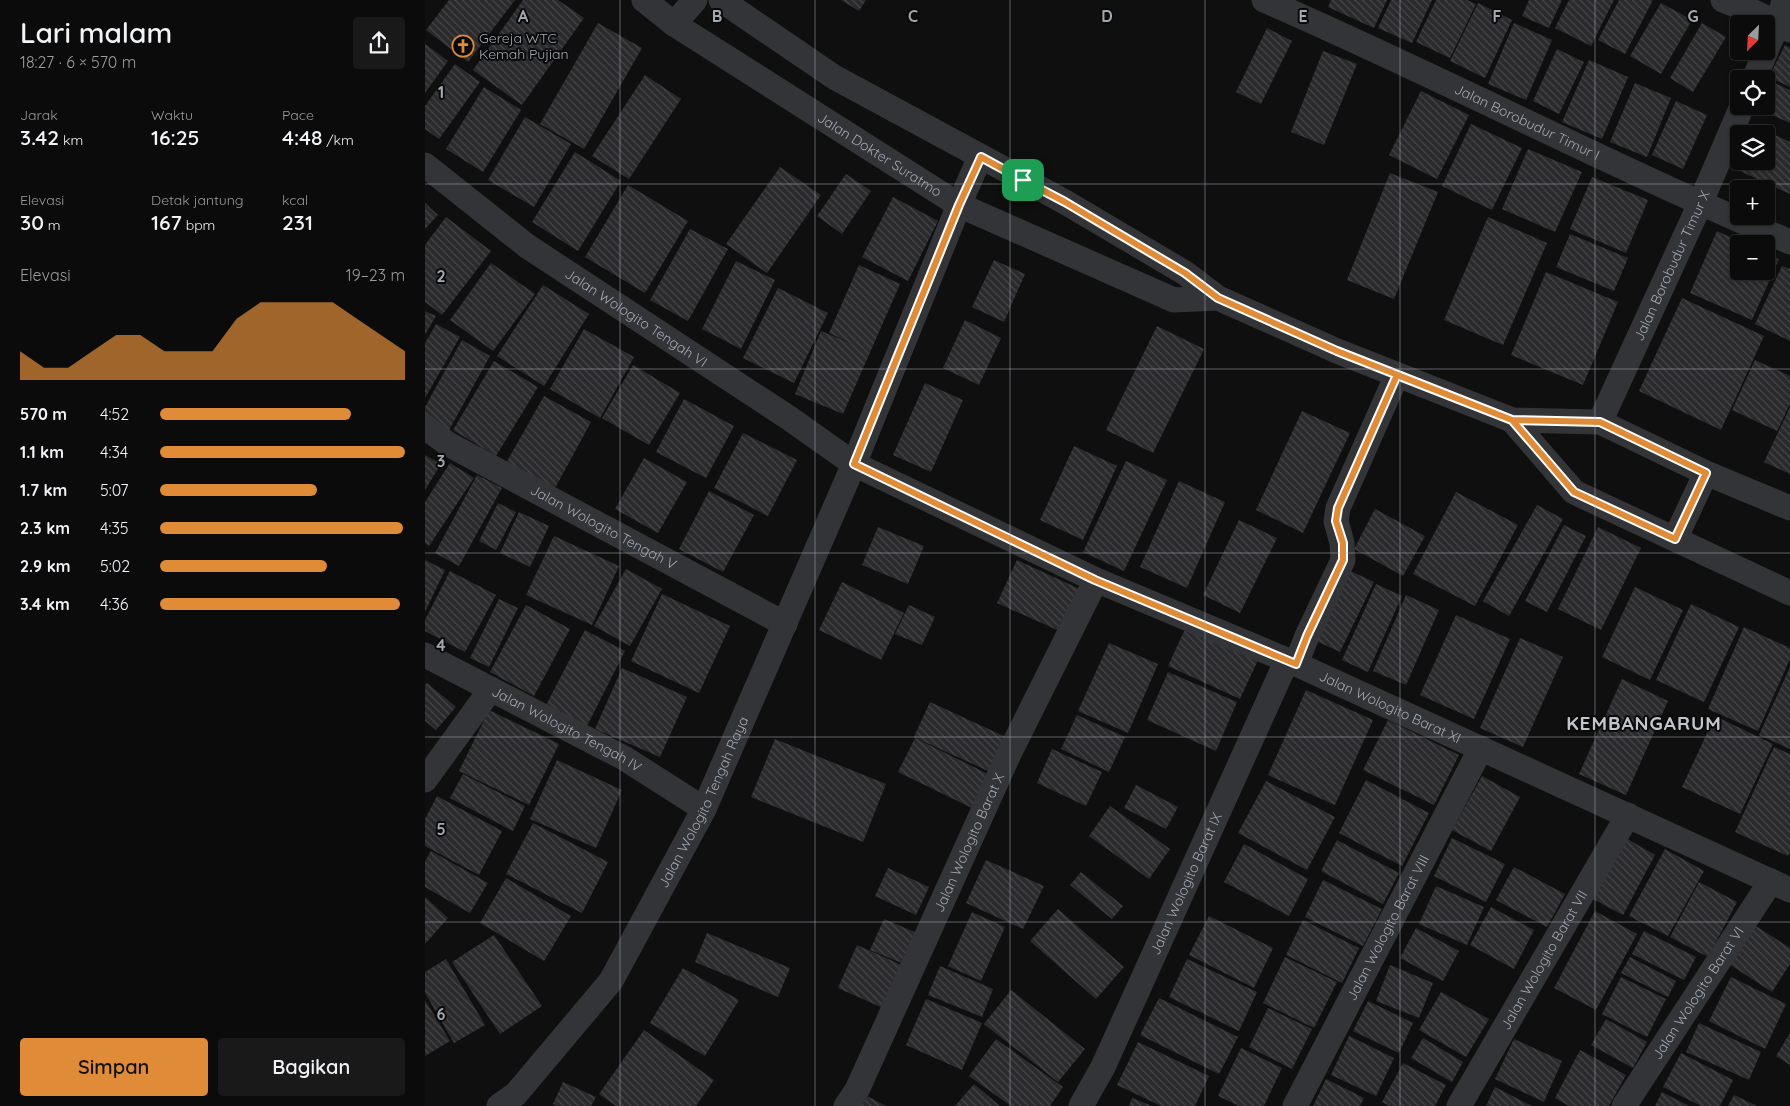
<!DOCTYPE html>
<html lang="id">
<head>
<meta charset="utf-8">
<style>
	:root { --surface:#0b0b0c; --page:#19191a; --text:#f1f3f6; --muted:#9a9b9d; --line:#2b2b2d; --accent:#df8b38 }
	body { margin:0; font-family:Quicksand,sans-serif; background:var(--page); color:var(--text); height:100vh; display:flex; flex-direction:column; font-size:19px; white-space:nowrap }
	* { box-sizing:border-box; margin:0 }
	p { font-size:16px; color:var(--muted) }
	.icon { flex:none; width:28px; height:28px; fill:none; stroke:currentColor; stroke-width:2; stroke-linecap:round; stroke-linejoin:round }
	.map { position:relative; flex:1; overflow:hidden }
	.details { display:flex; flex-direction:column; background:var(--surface); width:425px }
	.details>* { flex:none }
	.needle { width:32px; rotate:204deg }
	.fabs { position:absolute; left:1305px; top:15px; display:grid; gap:10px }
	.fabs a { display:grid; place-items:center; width:45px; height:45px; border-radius:5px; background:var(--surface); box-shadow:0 1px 4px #0004,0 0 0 1px var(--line); font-size:25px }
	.pin { position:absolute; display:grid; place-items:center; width:42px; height:42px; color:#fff; margin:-21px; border-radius:10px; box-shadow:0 2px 8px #0006 }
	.round { display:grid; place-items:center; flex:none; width:52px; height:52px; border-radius:5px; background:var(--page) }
	.headline { display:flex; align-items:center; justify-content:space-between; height:85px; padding:0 20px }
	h1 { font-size:28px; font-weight:600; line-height:38px }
	.figures { display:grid; grid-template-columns:repeat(3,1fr); gap:8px; height:85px; padding:5px 20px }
	.figures div { display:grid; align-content:center }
	.figures b { font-size:21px; font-weight:600 }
	.figures small { font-size:14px; font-weight:400 }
	.figures p { font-size:14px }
	.chart { height:140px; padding:10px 20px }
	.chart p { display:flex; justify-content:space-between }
	.chart svg { width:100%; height:90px; margin-top:5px; fill:var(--accent); opacity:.7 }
	.cta { display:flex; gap:10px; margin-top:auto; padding:10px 20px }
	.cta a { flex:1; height:58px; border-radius:5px; background:var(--accent); color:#111; font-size:20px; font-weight:600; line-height:58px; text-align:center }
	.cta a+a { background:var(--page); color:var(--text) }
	ul { padding:0 20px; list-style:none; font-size:16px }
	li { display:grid; grid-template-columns:80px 60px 1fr; align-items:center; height:38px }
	li i { height:12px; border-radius:6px; background:var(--accent) }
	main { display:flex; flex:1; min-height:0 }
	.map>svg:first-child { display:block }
	.building { fill:url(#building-back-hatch) }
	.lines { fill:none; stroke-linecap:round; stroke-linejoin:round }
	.street { stroke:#323437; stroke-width:25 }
	.route-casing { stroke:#fff; stroke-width:10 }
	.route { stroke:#df8b38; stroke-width:6 }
	.grid { fill:none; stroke:#a1a8b0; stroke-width:1; stroke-opacity:0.55 }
	.labels { text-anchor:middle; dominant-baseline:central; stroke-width:4; stroke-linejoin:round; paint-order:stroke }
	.poi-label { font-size:14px; fill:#a1a8b0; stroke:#0a0a0b; text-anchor:start }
	.street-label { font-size:14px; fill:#a1a8b0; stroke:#0a0a0b }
	.district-label { font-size:19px; font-weight:bold; letter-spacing:1px; fill:#c2c6cc; stroke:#0a0a0b }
	.grid-label { font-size:16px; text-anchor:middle; font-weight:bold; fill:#a1a8b0; stroke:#0a0a0b; stroke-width:4; stroke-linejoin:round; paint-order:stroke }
</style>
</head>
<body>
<main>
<section class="details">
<div class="headline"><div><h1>Lari malam</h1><p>18:27 · 6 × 570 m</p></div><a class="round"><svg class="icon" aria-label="share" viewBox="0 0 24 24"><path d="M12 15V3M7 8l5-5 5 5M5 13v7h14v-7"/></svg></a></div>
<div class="figures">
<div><p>Jarak</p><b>3.42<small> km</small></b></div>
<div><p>Waktu</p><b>16:25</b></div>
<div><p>Pace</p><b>4:48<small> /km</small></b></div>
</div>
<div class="figures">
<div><p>Elevasi</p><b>30<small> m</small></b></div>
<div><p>Detak jantung</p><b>167<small> bpm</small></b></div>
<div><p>kcal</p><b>231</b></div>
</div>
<div class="chart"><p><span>Elevasi</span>19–23 m</p>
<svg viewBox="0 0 160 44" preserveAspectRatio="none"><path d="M0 44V30L10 38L20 38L30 30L40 22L50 22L60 30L70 30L80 30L90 14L100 6L110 6L120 6L130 6L140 14L150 22L160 30V44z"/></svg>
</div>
<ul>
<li><b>570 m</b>4:52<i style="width:78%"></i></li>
<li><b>1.1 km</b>4:34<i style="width:100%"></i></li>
<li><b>1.7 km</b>5:07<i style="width:64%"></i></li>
<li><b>2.3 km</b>4:35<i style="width:99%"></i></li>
<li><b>2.9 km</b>5:02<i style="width:68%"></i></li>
<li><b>3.4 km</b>4:36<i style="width:98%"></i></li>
</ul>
<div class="cta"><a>Simpan</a><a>Bagikan</a></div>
</section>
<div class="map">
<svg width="1365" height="1106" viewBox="0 0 1365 1106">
	<defs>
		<pattern id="building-back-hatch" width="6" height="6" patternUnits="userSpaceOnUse" patternTransform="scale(1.25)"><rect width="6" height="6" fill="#2a2a2c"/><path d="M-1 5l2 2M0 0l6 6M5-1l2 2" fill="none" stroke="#464648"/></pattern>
	</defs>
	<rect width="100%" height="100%" fill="#0f0f10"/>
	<path class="building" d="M 24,0 L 90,0 L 43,62 L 1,30 Z
		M 98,0 L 133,0 L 159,18 L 97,105 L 48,70 Z
		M 416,0 L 441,0 L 434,11 Z
		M 906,0 L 962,0 L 949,28 L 903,7 Z
		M 966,0 L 1007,0 L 987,43 L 953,28 Z
		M 1011,0 L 1042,0 L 1051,4 L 1025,58 L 991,42 Z
		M 1104,0 L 1137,0 L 1124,28 L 1097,16 Z
		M 1144,0 L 1189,0 L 1166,46 L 1130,28 Z
		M 1194,0 L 1228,0 L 1200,54 L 1173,40 Z
		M 1053,3 L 1087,20 L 1060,78 L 1025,61 Z
		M 1236,3 L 1267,20 L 1236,74 L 1205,56 Z
		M 173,23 L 217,48 L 159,149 L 115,124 Z
		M 1089,23 L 1127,40 L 1101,100 L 1063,84 Z
		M 1277,23 L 1301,37 L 1268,92 L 1245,78 Z
		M 842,28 L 867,41 L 836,104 L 811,92 Z
		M 0,44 L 23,61 L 0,93 Z
		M 1360,45 L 1365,48 L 1365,87 L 1344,77 Z
		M 1132,49 L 1159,62 L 1134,114 L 1108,101 Z
		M 898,51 L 932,64 L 899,145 L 866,132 Z
		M 1164,60 L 1203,77 L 1177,139 L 1137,122 Z
		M 30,64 L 55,82 L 14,139 L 0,129 L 0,106 Z
		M 220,75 L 256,99 L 204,179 L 167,156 Z
		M 1343,80 L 1365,90 L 1365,123 L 1331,108 L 1332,106 L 1341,106 L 1341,85 Z
		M 1210,83 L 1246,98 L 1222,157 L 1185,142 Z
		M 59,87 L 96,110 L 58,172 L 21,149 Z
		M 996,91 L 1044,115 L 1012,179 L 964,155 Z
		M 1251,101 L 1282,115 L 1258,169 L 1227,155 Z
		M 100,117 L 146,144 L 109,207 L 63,180 Z
		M 1046,124 L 1097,148 L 1067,210 L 1017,186 Z
		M 1335,128 L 1365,142 L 1365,194 L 1315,171 L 1319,161 L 1341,161 L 1341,134 L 1332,134 Z
		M 1103,149 L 1157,172 L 1130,232 L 1077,209 Z
		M 150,152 L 196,181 L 153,251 L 107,222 Z
		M 355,167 L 396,195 L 342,273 L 301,244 Z
		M 965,173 L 1013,192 L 969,299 L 922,280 Z
		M 421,174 L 446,191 L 417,234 L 392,216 Z
		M 1167,177 L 1223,200 L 1201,253 L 1145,229 Z
		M 203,185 L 263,221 L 220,293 L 160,257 Z
		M 468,197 L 513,221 L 483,281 L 437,257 Z
		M 0,203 L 13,215 L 0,229 Z
		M 21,217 L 66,251 L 17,315 L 0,302 L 0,245 Z
		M 1063,217 L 1122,243 L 1078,345 L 1019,320 Z
		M 265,229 L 303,249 L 263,321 L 225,300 Z
		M 1292,231 L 1320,244 L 1314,244 L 1314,271 L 1341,271 L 1341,254 L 1354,259 L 1327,320 L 1265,293 Z
		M 1145,234 L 1203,258 L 1189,291 L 1131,267 Z
		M 569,260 L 600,274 L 579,322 L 547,307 Z
		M 311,261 L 350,280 L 316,349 L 277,329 Z
		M 66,263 L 110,294 L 68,351 L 25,320 Z
		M 434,265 L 475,284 L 418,414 L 370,394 L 396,331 L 430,345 L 404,333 Z
		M 1357,266 L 1365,269 L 1365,341 L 1330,324 Z
		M 1121,272 L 1193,302 L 1158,385 L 1086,355 Z
		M 118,285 L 164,314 L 119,386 L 72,356 Z
		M 353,288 L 403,313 L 369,383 L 318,358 Z
		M 1257,298 L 1339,336 L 1296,430 L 1214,391 Z
		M 0,311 L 11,316 L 0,335 Z
		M 540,320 L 576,338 L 554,385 L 518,368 Z
		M 11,324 L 35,337 L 0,398 L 0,343 Z
		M 732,326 L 779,349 L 728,453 L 681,430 Z
		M 159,329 L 209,357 L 175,418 L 125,389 Z
		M 37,340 L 65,356 L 24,430 L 0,416 L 0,407 Z
		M 1330,360 L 1365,376 L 1365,404 L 1352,431 L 1307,410 Z
		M 69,361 L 113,387 L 71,456 L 28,430 Z
		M 208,365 L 255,393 L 224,445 L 177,418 Z
		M 500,383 L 538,400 L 506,472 L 468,455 Z
		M 119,396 L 166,422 L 129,490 L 81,463 Z
		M 259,399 L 309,426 L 281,478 L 231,452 Z
		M 1365,407 L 1365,474 L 1339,462 Z
		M 877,411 L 925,433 L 878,533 L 831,510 Z
		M 318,433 L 372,460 L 343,516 L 289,488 Z
		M 649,446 L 692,466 L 658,540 L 615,520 Z
		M 0,455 L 16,464 L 0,490 Z
		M 219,458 L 262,482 L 233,533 L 190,509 Z
		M 701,461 L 742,480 L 699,571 L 658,552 Z
		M 25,463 L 49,478 L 4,546 L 0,543 L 0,502 Z
		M 52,475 L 77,488 L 34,566 L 10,553 Z
		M 754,481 L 800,502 L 762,588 L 715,567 Z
		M 284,491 L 329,515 L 298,572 L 254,549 Z
		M 1031,492 L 1093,525 L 1050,606 L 988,574 Z
		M 73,503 L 91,512 L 71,550 L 54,541 Z
		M 1112,505 L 1138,519 L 1084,616 L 1058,601 Z
		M 950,509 L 1000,536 L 978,576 L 929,549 Z
		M 94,512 L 124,526 L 105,567 L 75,553 Z
		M 814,520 L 852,538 L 815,613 L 778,595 Z
		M 1139,525 L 1161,536 L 1122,612 L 1100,601 Z
		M 453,527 L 499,546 L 483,584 L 437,565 Z
		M 1173,527 L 1216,548 L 1176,630 L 1133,609 Z
		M 129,536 L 194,566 L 167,625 L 101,595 Z
		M 0,560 L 20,570 L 0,612 Z
		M 592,560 L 659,591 L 639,633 L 572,603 Z
		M 917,567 L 949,582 L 915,652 L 883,637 Z
		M 201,569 L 237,589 L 205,646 L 169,626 Z
		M 25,571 L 71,595 L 40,652 L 0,631 L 0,620 Z
		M 417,582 L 479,613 L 456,660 L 394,630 Z
		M 951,584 L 977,596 L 943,672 L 917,660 Z
		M 1210,587 L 1258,610 L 1225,680 L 1177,657 Z
		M 237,594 L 305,626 L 274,693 L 206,661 Z
		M 981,595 L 1014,610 L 981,685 L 948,671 Z
		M 74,599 L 93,608 L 64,667 L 45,658 Z
		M 1266,604 L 1314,627 L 1279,702 L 1231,680 Z
		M 101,605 L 145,629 L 109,696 L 65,672 Z
		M 484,605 L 510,617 L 497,645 L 470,634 Z
		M 1031,615 L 1085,639 L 1049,719 L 995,695 Z
		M 761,627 L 833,660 L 815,699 L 743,666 Z
		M 1319,627 L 1365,648 L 1365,659 L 1333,731 L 1283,709 Z
		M 160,630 L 200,651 L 162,726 L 121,705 Z
		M 1095,638 L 1138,657 L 1098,747 L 1055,728 Z
		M 684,643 L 733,664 L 703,733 L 653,711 Z
		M 1365,667 L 1365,749 L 1334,735 Z
		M 197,668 L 262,697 L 235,757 L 170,729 Z
		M 743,672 L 812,702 L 791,751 L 722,720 Z
		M 1197,679 L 1243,701 L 1201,795 L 1154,774 Z
		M 2,683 L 31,707 L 11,730 L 0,721 L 0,685 Z
		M 881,690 L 948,720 L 910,805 L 843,775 Z
		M 505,702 L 581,737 L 565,772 L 489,737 Z
		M 64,710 L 134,744 L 104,805 L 34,771 Z
		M 652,715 L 700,737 L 684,772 L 636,749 Z
		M 1290,716 L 1348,744 L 1315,814 L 1257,787 Z
		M 963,720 L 1034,755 L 1009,805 L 938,770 Z
		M 490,738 L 563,774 L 547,808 L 473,772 Z
		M 350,739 L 461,784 L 438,842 L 326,797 Z
		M 1349,747 L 1365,754 L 1365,852 L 1363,856 L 1310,832 Z
		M 627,749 L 677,772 L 661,806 L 612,783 Z
		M 132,760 L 197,790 L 171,848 L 105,819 Z
		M 38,774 L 100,806 L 88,831 L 25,798 Z
		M 1057,776 L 1095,797 L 1066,851 L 1027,830 Z
		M 941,780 L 1004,813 L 977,866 L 914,833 Z
		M 841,781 L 910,817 L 882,870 L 813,833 Z
		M 711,785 L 753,807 L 741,829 L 699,808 Z
		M 12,796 L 77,831 L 54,875 L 0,846 L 0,819 Z
		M 685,806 L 745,849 L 724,879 L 664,836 Z
		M 108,823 L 183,862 L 157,913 L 81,874 Z
		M 1027,838 L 1080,864 L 1061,902 L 1009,876 Z
		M 1201,838 L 1230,855 L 1198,915 L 1168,899 Z
		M 912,840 L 974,873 L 958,904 L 896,871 Z
		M 819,844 L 883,879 L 864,916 L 799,882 Z
		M 1240,849 L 1279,871 L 1243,936 L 1204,916 Z
		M 6,851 L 63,883 L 45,913 L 0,887 L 0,861 Z
		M 561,860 L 619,886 L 598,929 L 541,903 Z
		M 1089,867 L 1140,894 L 1122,927 L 1071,900 Z
		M 463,868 L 504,887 L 491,915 L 450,896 Z
		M 656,872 L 698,906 L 687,919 L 645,885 Z
		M 81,878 L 146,916 L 119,961 L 55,923 Z
		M 898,880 L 957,909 L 938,946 L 880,917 Z
		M 1274,882 L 1312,902 L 1283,957 L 1245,937 Z
		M 1011,886 L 1059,907 L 1042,945 L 994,924 Z
		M 0,897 L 23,918 L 0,944 Z
		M 1066,907 L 1109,930 L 1089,969 L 1045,945 Z
		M 633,909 L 699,967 L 671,999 L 605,941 Z
		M 1170,911 L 1212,934 L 1171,1010 L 1129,988 Z
		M 547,912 L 580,927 L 556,981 L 523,966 Z
		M 784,916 L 848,948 L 829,988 L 764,955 Z
		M 459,919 L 492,933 L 479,964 L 445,950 Z
		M 878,920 L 934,948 L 917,983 L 861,955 Z
		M 1326,923 L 1365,948 L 1365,964 L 1347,992 L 1301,962 Z
		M 991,928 L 1034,951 L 1018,981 L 975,958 Z
		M 1219,931 L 1271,957 L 1259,980 L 1207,954 Z
		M 282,933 L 365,968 L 353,997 L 270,962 Z
		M 69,935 L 117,1006 L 75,1034 L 27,962 Z
		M 432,945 L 477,965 L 458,1008 L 413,988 Z
		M 860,957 L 912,982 L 889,1028 L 838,1003 Z
		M 1205,957 L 1251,981 L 1243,997 L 1196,973 Z
		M 21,959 L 60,1025 L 29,1043 L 0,993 L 0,972 Z
		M 762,959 L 832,992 L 814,1031 L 744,997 Z
		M 965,965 L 1008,983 L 994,1018 L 951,1001 Z
		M 515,966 L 568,989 L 557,1017 L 503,995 Z
		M 258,968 L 314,1000 L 280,1056 L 225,1023 Z
		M 1196,977 L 1241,999 L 1222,1037 L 1177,1014 Z
		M 1306,977 L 1361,1004 L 1340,1049 L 1284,1021 Z
		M 586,990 L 660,1049 L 633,1082 L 559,1024 Z
		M 1016,992 L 1064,1019 L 1041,1057 L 994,1030 Z
		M 734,998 L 813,1037 L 794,1074 L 715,1035 Z
		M 501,999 L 557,1023 L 537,1070 L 481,1045 Z
		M 0,1000 L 25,1041 L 0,1056 Z
		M 943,1001 L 988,1023 L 974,1053 L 928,1031 Z
		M 843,1008 L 887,1029 L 867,1069 L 824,1047 Z
		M 1181,1019 L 1222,1042 L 1208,1068 L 1166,1045 Z
		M 1274,1023 L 1336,1052 L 1324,1080 L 1261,1052 Z
		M 219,1030 L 289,1080 L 271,1106 L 191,1106 L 174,1094 Z
		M 1365,1033 L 1365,1065 L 1351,1056 Z
		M 924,1036 L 969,1058 L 951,1096 L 906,1075 Z
		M 998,1038 L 1038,1062 L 1027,1082 L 986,1058 Z
		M 571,1039 L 638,1087 L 625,1106 L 586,1106 L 544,1076 Z
		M 1089,1039 L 1137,1061 L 1119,1102 L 1070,1079 Z
		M 713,1042 L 784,1076 L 770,1106 L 736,1106 L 692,1085 Z
		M 816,1048 L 857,1068 L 839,1106 L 814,1106 L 793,1096 Z
		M 1155,1050 L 1201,1075 L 1184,1106 L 1144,1106 L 1130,1098 Z
		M 1256,1053 L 1308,1080 L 1295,1106 L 1276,1106 L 1238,1087 Z
		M 978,1063 L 1021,1085 L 1010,1106 L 964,1106 L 957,1102 Z
		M 901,1079 L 939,1098 L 935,1106 L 888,1106 Z
		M 138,1082 L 171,1097 L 166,1106 L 132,1106 L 128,1104 Z
		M 549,1084 L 575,1106 L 530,1106 Z
		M 1070,1087 L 1107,1106 L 1061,1106 Z
		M 1237,1092 L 1264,1106 L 1230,1106 Z
		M 440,1095 L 461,1106 L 434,1106 Z
		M 1309,1095 L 1332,1106 L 1303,1106 Z
		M 707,1098 L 727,1106 L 704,1106 Z"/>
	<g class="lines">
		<g class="street">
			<path id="s1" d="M 219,0 L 249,24 L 534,205 L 749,300 L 793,298"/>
			<path d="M 296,0 L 409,77 L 640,202 L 760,273 L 793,298 L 912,351 L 1087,420 L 1175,422 L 1281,473 L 1365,508"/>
			<path id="s2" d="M 839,0 C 1016,77 1187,167 1365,242"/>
			<path d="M 1298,0 L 1331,13 L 1365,30"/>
			<path d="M 249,24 L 270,0"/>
			<path d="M 1341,50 L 1353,24 L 1359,0"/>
			<path d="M 1329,79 L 1341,51"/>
			<path id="s3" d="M 0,165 L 102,246 L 364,418 L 429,464 L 671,580 L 871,664 L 1365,890"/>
			<path d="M 1087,420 L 1149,492 L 1365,593"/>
			<path id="s4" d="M 1175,422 L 1275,204 L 1317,106"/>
			<path id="s5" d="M 0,427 L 23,444 L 360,624"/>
			<path d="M 1250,539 L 1281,473"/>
			<path id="s6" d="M 0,655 L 199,758 L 279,809"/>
			<path d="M 871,664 L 882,636 L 918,560 L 917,543 L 911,521 L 913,508 L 972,375"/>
			<path d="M 0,780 L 66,689"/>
			<path id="s7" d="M 74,1106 L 91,1094 L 186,981 L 279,809 L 429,464 L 534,205 L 555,157"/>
			<path id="s8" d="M 421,1106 L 432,1090 L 583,756 L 671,580"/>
			<path id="s9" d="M 656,1106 L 678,1067 L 862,660"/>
			<path id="s10" d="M 870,1106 L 1056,748"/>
			<path id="s11" d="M 1034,1106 L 1203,815"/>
			<path id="s12" d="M 1199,1106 L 1346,881"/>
		</g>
	</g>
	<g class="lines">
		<g class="route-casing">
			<path id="route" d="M 598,180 L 556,157 L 534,205 L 429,464 L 670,580 L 871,664 L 882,636 L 918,560 L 918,543 L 911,521 L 913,508 L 972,375 L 1087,420 L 1149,492 L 1250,539 L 1281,473 L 1175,422 L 1087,420 L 912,351 L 793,298 L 760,273 L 640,202 L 598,180"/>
		</g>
		<use href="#route" class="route"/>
	</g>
	<path class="grid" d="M 195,0 L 195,1106M 390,0 L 390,1106M 585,0 L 585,1106M 780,0 L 780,1106M 975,0 L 975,1106M 1170,0 L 1170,1106M 0,184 L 1365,184M 0,369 L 1365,369M 0,553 L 1365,553M 0,737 L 1365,737M 0,922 L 1365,922"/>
	<defs>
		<g id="church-ring" transform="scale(1.125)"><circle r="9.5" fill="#0a0a0b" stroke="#df8b38" stroke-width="1.5"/><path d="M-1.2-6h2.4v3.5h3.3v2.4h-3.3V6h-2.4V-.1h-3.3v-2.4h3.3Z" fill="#df8b38"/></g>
	</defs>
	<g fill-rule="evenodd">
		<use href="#church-ring" x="38" y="46"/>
	</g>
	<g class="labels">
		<g class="poi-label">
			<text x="54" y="38">Gereja WTC<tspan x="54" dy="16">Kemah Pujian</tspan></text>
		</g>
		<g class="street-label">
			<text stroke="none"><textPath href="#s2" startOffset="290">Jalan Borobudur Timur I</textPath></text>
			<text stroke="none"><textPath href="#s1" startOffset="282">Jalan Dokter Suratmo</textPath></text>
			<text stroke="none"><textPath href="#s4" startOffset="172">Jalan Borobudur Timur X</textPath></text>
			<text stroke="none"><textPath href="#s3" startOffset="261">Jalan Wologito Tengah VI</textPath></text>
			<text stroke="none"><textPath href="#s5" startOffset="205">Jalan Wologito Tengah V</textPath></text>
			<text stroke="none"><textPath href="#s3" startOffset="1112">Jalan Wologito Barat XI</textPath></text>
			<text stroke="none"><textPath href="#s6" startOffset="160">Jalan Wologito Tengah IV</textPath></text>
			<text stroke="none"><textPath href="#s7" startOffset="370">Jalan Wologito Tengah Raya</textPath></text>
			<text stroke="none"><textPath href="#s8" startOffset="291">Jalan Wologito Barat X</textPath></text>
			<text stroke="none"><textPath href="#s9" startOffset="246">Jalan Wologito Barat IX</textPath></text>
			<text stroke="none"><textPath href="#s10" startOffset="201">Jalan Wologito Barat VIII</textPath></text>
			<text stroke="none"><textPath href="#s11" startOffset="169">Jalan Wologito Barat VII</textPath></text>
			<text stroke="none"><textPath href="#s12" startOffset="135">Jalan Wologito Barat VI</textPath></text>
		</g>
		<g class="district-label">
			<text x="1219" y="723">KEMBANGARUM</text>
		</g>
	</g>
	<g class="grid-label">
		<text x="98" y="22">A</text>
		<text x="292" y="22">B</text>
		<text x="488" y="22">C</text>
		<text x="682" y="22">D</text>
		<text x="878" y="22">E</text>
		<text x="1072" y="22">F</text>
		<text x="1268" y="22">G</text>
		<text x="16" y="98">1</text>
		<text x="16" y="282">2</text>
		<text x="16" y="467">3</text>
		<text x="16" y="651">4</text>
		<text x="16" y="835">5</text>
		<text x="16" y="1020">6</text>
	</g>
</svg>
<div class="fabs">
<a><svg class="needle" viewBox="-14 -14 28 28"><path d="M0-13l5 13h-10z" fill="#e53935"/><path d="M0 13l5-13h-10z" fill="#9a9b9d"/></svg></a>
<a><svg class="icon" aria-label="locate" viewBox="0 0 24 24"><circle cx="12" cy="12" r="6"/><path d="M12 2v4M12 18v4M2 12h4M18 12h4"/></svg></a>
<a><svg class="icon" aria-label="layers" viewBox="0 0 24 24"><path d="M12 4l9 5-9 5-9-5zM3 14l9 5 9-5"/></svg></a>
<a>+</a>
<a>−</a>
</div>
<div class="pin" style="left:598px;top:180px;background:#1e9e55"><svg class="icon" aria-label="arrive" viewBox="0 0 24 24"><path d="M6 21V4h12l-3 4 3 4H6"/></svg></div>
</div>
</main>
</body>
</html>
